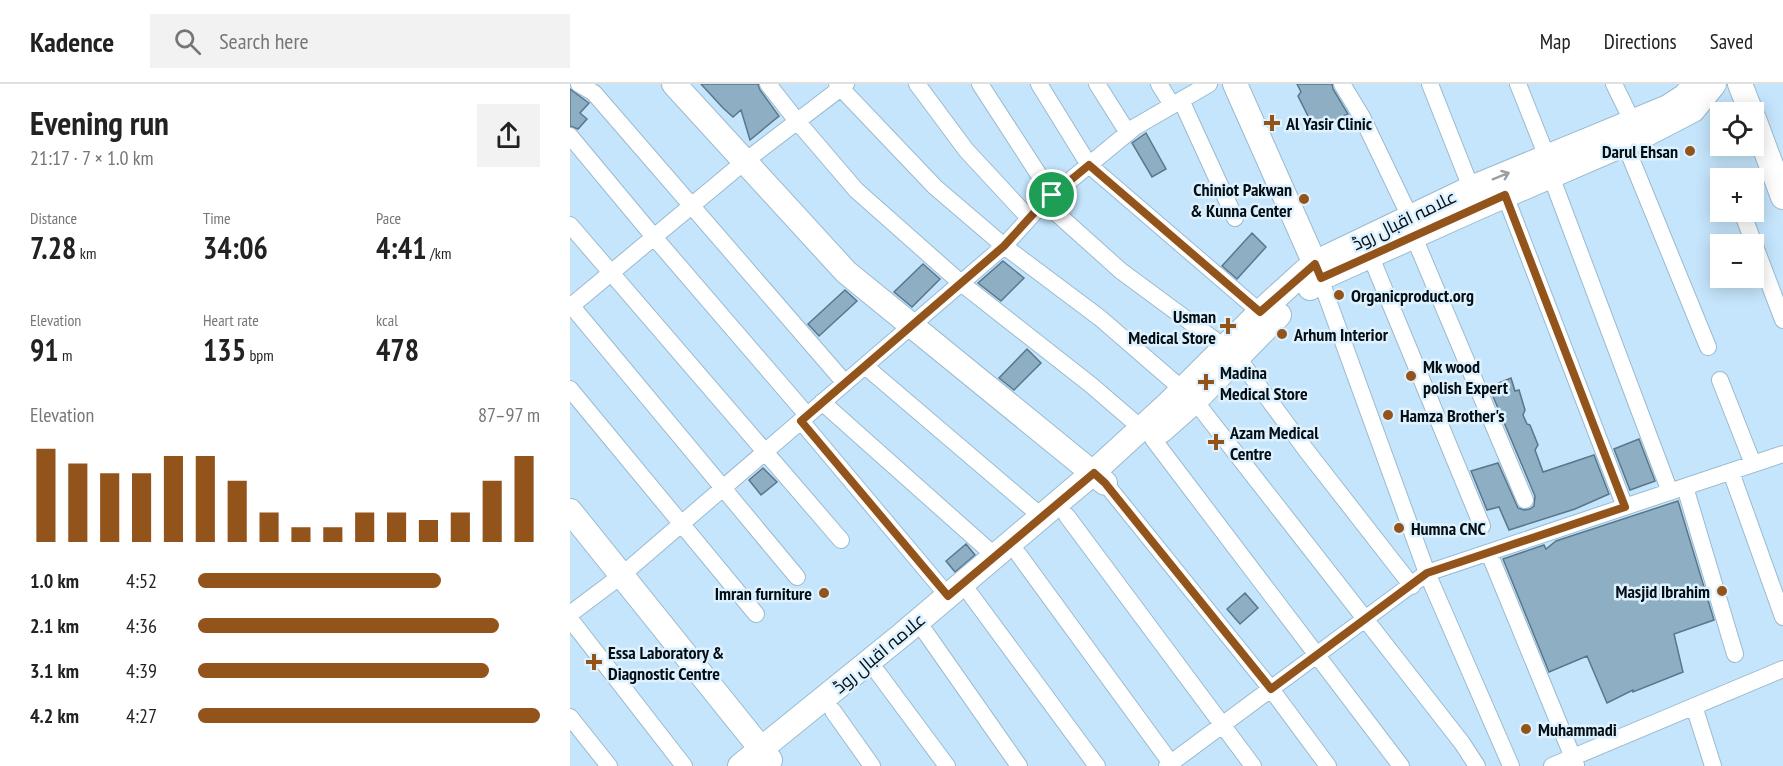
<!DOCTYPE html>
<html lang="en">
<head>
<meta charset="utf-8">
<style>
	:root { --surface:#fff; --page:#f2f2f2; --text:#222; --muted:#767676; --line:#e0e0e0; --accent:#93541c }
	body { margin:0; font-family:"PT Sans Narrow",Cairo,sans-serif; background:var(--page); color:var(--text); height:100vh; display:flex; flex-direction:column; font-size:22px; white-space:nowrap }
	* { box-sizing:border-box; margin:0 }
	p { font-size:20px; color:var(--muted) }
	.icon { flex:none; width:33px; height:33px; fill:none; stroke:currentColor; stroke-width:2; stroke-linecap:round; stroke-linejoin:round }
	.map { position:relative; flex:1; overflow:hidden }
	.side { display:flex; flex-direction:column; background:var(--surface); width:570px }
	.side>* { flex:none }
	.controls { position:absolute; left:1140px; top:18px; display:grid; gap:12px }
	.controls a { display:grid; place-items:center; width:54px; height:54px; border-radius:0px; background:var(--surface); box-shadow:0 3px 15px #0003; font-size:30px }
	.pin { position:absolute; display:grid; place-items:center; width:51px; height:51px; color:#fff; margin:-26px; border:3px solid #fff; border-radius:50%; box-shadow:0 2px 6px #0007 }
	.round { display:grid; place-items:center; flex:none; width:63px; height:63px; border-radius:0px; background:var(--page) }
	.headline { display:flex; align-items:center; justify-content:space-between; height:102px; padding:0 30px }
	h1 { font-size:33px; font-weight:800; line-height:45px }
	.figures { display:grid; grid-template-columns:repeat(3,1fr); gap:9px; height:102px; padding:6px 30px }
	.figures div { display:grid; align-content:center }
	.figures b { font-size:30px; font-weight:800 }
	.figures small { font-size:16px; font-weight:400 }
	.figures p { font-size:16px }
	.chart { height:168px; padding:12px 30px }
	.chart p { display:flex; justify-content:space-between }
	.chart svg { width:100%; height:108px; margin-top:6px; stroke:var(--accent); stroke-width:6 }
	ul { padding:0 30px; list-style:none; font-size:20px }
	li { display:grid; grid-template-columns:96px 72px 1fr; align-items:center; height:45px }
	li i { height:15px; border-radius:8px; background:var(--accent) }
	header { display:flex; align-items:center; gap:36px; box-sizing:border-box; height:84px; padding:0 30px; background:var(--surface); border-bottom:2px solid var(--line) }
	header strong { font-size:28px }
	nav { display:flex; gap:33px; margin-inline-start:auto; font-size:21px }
	.search { width:420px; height:54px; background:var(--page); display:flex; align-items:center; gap:15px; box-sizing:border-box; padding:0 21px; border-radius:0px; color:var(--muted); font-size:22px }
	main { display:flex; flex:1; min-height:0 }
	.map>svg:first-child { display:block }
	.building { fill:#8eaec3; stroke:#59778b; stroke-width:1.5 }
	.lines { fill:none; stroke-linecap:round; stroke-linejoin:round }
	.street-casing { stroke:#9abacf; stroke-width:18 }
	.secondary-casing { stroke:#9abacf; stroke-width:26 }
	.street { stroke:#fff; stroke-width:16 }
	.secondary { stroke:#fff; stroke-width:24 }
	.oneway { stroke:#9b9fa1 }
	.route-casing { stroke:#fff; stroke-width:12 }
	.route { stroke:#93541c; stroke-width:8 }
	.poi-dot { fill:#93541c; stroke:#ddf1fe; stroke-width:2 }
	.labels { text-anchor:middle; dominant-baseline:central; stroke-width:5; stroke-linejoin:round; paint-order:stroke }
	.poi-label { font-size:18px; font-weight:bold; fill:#040e15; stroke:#ddf1fe; text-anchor:start }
	.street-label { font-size:18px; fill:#040e15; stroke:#ddf1fe }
</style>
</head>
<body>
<header>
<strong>Kadence</strong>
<div class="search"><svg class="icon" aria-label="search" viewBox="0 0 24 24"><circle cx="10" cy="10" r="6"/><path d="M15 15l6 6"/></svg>Search here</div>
<nav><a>Map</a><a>Directions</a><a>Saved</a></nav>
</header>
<main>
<section class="side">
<div class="headline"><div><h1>Evening run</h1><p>21:17 · 7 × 1.0 km</p></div><a class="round"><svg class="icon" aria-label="share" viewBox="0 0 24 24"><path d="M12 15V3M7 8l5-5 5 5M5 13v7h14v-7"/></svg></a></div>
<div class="figures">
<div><p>Distance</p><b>7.28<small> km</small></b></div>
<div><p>Time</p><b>34:06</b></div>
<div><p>Pace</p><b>4:41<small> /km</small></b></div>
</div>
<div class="figures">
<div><p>Elevation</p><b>91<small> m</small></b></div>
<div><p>Heart rate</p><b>135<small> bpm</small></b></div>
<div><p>kcal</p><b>478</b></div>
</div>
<div class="chart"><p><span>Elevation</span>87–97 m</p>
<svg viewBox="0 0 160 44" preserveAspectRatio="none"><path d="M5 44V6M15 44V12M25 44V16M35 44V16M45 44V9M55 44V9M65 44V19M75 44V32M85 44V38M95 44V38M105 44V32M115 44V32M125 44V35M135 44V32M145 44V19M155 44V9"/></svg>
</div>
<ul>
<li><b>1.0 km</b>4:52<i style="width:71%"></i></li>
<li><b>2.1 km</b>4:36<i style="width:88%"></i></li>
<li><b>3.1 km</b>4:39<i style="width:85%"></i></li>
<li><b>4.2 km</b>4:27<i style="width:100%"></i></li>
</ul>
</section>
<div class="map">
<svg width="1213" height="682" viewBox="0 0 1213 682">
	<rect width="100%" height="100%" fill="#c5e5fc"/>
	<path class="building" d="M 131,0 L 188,0 L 190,6 L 209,32 L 180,56 L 171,26 L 163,33 L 153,24 Z
		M 727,0 L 762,0 L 763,5 L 778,30 L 745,46 L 728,12 L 731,8 Z
		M 0,5 L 19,19 L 10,29 L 17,35 L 8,45 L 0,42 Z
		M 576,49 L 596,85 L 582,93 L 562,59 Z
		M 682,149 L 696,163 L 667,195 L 652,182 Z
		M 433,177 L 454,194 L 431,217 L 408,199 Z
		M 353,180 L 370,195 L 342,223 L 324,208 Z
		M 275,206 L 287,217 L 249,252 L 238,240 Z
		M 457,265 L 471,279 L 444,306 L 429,294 Z
		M 941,294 L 945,307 L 949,306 L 955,326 L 953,331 L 957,340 L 960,341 L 968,361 L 965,366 L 973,388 L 1024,371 L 1039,410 L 1005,425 L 939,446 L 929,423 L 917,426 L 901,387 L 928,379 L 948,424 L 954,426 L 960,425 L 964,422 L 965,412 L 919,303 Z
		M 1069,355 L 1085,397 L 1060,406 L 1044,365 Z
		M 193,384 L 207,398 L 191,411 L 179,396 Z
		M 1108,417 L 1144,536 L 1104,550 L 1113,588 L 1063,608 L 1063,606 L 1037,619 L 1017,572 L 979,588 L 933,475 L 974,461 L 976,465 L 986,457 Z
		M 396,460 L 405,471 L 385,488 L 376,477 Z
		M 675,509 L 688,524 L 670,540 L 657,525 Z"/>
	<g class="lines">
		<g class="street-casing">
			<path id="street" d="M 9,0 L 24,9 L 275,299
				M 198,0 L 227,37 L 286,106 L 391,199 L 521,301 L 571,344
				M 267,0 L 365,103 L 434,162 L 530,234 L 612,305
				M 347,0 L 396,66 L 459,134
				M 410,0 L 482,111
				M 469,0 L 519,81 L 690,228
				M 527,0 L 558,49
				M 589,0 L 602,21
				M 772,0 L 792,33 L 840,133
				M 860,0 L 905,114
				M 948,0 L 977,73
				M 1044,0 L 1066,45
				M 611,16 L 665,134
				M 0,52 L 84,153 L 237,331
				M 1055,60 L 1138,263
				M 981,92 L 1100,408
				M 935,111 L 1055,423
				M 474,118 L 551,187 L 654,263
				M 1172,128 L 1213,236
				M 0,141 L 271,456
				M 844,153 L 955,416
				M 801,173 L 912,442
				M 747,186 L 857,489 L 941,682
				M 0,220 L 227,493
				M 0,223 L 174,78 L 276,0
				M 668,274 L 736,366 L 842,502
				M 295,282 L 472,433
				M 1150,296 L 1183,380
				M 0,305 L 186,530
				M 625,317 L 892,659 L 907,682
				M 252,318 L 425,472
				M 231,337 L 378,512
				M 583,355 L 831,682
				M 1161,388 L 1213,533
				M 535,399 L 701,605 L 758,682
				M 1115,403 L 1165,570
				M 497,432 L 683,682
				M 919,469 L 1006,681
				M 449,471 L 603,682
				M 401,511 L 527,682
				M 0,530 L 52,491 L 434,162 L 474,118 L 565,43 L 639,0
				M 0,535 L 114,682
				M 356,549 L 449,682
				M 308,589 L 377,682
				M 1124,622 L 1143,682
				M 263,627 L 302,682
				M 0,633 L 39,682
				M 597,682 L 857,489 L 1213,370
				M 982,682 L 1213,585"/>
		</g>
		<g class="secondary-casing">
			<path id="secondary" d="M 104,0 L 276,188 L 535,399
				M 665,0 L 745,180
				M 1170,0 L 1181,28
				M 1184,35 L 1213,113
				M 740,204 L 751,194 L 909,123 L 1071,53 L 1123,26 L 1144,0
				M 591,347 L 625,317 L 709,231
				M 0,427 L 200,676
				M 170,682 L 333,550 L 517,394 L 599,319 L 690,228 L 735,187 L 759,172 L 901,104 L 1098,23 L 1115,12 L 1125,0"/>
		</g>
		<use href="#street" class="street"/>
		<use href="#secondary" class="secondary"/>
	</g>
	<defs><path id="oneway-shaft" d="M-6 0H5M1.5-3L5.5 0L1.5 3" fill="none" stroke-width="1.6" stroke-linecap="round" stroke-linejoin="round" transform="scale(1.5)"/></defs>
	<use class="oneway" href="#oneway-shaft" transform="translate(931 92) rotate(-22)"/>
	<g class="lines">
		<g class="route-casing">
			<path id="route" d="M 519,81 L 690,228 L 745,180 L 751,194 L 935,111 L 1055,423 L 857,489 L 701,605 L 535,399 L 524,389 L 378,512 L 231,337 L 434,162 L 474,118 Z"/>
		</g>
		<use href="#route" class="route"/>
	</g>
	<g class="poi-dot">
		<path d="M699 30h6v6h6v6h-6v6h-6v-6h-6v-6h6z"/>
		<circle cx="1120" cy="67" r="6"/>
		<circle cx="734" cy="115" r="6"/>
		<circle cx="769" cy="211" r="6"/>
		<path d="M655 233h6v6h6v6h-6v6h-6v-6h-6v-6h6z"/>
		<circle cx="712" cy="250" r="6"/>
		<circle cx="841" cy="292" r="6"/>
		<path d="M633 289h6v6h6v6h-6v6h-6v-6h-6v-6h6z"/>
		<circle cx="818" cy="331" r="6"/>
		<path d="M643 349h6v6h6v6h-6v6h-6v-6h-6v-6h6z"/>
		<circle cx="829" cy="444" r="6"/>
		<circle cx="1152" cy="507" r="6"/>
		<circle cx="254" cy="509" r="6"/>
		<path d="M21 569h6v6h6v6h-6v6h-6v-6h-6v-6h6z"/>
		<circle cx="956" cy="645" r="6"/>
	</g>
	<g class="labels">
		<g class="poi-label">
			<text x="716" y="39">Al Yasir Clinic</text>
			<text x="1108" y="67" text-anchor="end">Darul Ehsan</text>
			<text x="722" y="105" text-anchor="end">Chiniot Pakwan<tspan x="722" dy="21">&amp; Kunna Center</tspan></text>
			<text x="781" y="211">Organicproduct.org</text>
			<text x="646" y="232" text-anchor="end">Usman<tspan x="646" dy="21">Medical Store</tspan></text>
			<text x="724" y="250">Arhum Interior</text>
			<text x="853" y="282">Mk wood<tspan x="853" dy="21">polish Expert</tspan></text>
			<text x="650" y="288">Madina<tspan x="650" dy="21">Medical Store</tspan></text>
			<text x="830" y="331">Hamza Brother's</text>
			<text x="660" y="348">Azam Medical<tspan x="660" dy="21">Centre</tspan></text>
			<text x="841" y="444">Humna CNC</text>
			<text x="1140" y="507" text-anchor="end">Masjid Ibrahim</text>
			<text x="242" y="509" text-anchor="end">Imran furniture</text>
			<text x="38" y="568">Essa Laboratory &amp;<tspan x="38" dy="21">Diagnostic Centre</tspan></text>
			<text x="968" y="645">Muhammadi</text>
		</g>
		<g class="street-label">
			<text transform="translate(834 136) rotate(-26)">علامہ اقبال روڈ</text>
			<text transform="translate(309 569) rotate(-40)">علامہ اقبال روڈ</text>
		</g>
	</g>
</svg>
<div class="controls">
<a><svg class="icon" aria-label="locate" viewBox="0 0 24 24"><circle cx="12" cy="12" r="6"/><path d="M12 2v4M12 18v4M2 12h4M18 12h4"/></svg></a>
<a>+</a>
<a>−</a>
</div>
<div class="pin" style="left:482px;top:111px;background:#1e9e55"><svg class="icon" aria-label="arrive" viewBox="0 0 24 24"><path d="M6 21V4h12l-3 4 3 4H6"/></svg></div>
</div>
</main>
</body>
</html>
